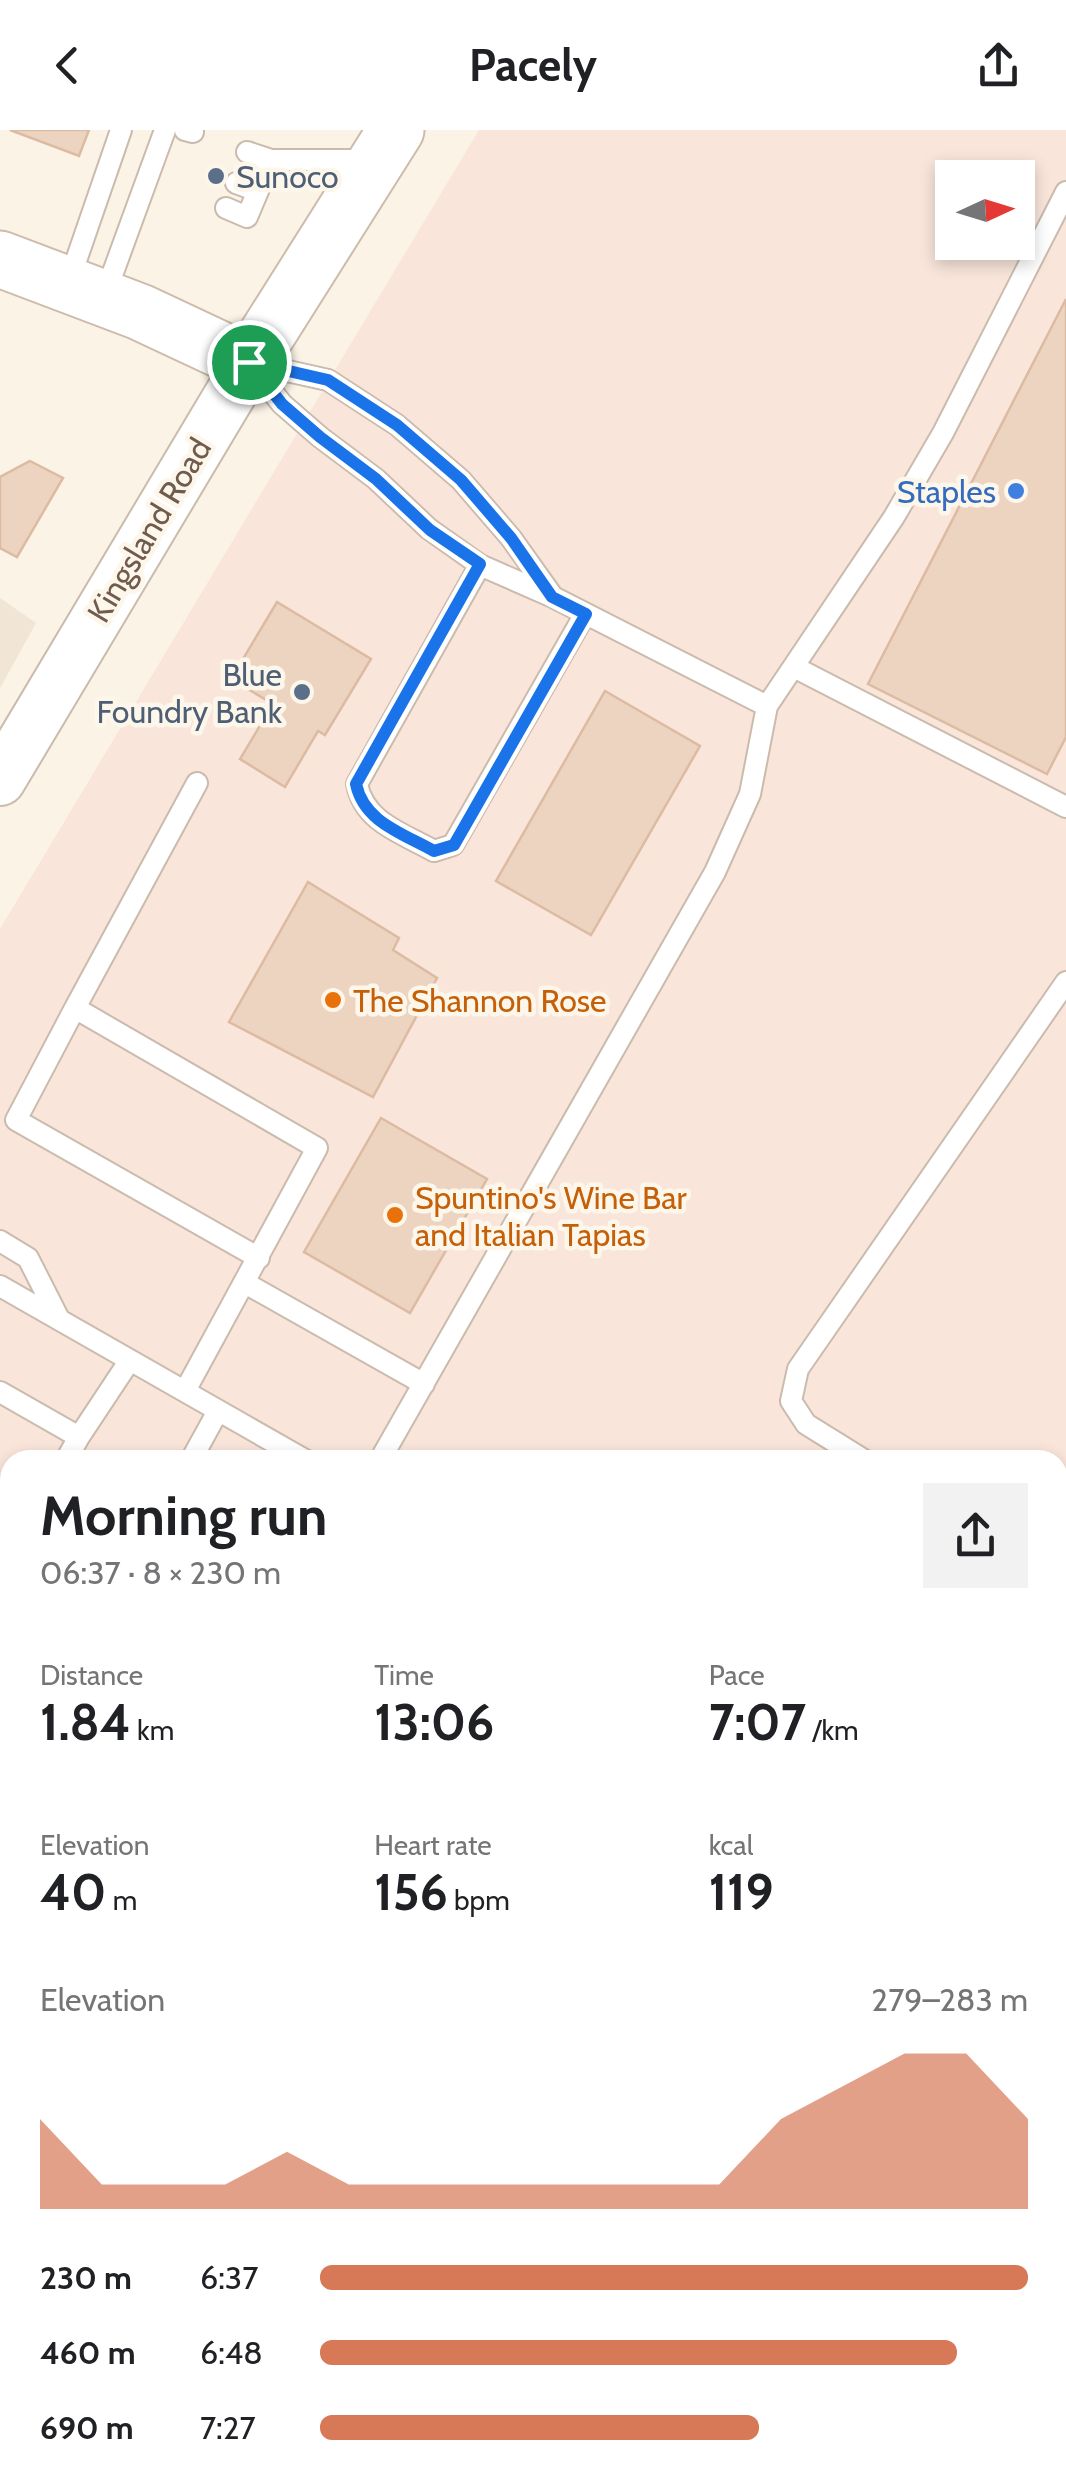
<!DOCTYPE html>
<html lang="en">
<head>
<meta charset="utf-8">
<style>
	:root { --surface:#fff; --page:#f2f2f2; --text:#202124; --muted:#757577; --accent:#d77957 }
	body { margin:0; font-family:Cabin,sans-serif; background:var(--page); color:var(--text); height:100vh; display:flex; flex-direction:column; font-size:38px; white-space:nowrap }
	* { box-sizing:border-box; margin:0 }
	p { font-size:32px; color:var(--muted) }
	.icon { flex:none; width:55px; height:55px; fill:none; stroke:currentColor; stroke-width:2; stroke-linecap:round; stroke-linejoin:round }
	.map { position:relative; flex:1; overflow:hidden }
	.drawer { position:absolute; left:0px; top:1320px; width:1068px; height:1038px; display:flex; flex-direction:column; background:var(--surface); border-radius:30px 30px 0 0; box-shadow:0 5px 15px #0003 }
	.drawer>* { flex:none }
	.needle { width:65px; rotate:86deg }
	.controls { position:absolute; left:935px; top:30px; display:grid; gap:20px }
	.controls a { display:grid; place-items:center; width:100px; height:100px; border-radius:0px; background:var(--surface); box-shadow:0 5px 15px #0003; font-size:50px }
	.pin { position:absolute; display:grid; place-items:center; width:85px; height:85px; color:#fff; margin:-42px; border:5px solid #fff; border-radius:50%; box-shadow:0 2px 10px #0007 }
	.round { display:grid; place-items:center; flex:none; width:105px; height:105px; border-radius:0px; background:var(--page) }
	.overview { display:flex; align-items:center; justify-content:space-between; height:170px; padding:0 40px }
	h1 { font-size:55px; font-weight:800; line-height:75px }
	.metrics { display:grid; grid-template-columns:repeat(3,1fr); gap:15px; height:170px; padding:10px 40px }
	.metrics div { display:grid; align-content:center }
	.metrics b { font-size:50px; font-weight:800 }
	.metrics small { font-size:28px; font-weight:400 }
	.metrics p { font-size:28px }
	.chart { height:280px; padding:20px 40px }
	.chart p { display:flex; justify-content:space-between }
	.chart svg { width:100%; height:180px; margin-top:10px; fill:var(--accent); opacity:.7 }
	ul { padding:0 40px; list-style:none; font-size:32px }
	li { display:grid; grid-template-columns:160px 120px 1fr; align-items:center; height:75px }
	li i { height:25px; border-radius:12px; background:var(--accent) }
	header { display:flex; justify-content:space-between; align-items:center; height:130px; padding:0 40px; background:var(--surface); font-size:45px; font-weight:800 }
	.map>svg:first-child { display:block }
	.residential { fill:#f1e5d5 }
	.commercial { fill:#f9e5da; fill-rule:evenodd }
	.building { fill:#ecd4c0; stroke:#ddbba2; stroke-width:2.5 }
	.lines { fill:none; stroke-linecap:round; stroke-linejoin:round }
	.service-casing { stroke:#cabbad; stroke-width:24 }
	.tertiary-casing { stroke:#cabbad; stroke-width:54 }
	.secondary-casing { stroke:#cdbcab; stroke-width:59 }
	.service { stroke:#fff; stroke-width:20 }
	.tertiary { stroke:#fff; stroke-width:50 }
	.secondary { stroke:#fff; stroke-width:55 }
	.route-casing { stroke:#fff; stroke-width:20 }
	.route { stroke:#1a73e8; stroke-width:12 }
	.service-dot { fill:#5c6f8a; stroke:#fdf7eb; stroke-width:4 }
	.shop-dot { fill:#3f7fe0; stroke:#fdf7eb; stroke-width:4 }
	.food-dot { fill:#e8710a; stroke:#fdf7eb; stroke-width:4 }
	.labels { text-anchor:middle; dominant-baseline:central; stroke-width:9; stroke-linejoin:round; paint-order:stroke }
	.service-label { font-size:32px; fill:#4e5e75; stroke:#fdf7eb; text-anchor:start }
	.shop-label { font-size:32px; fill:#366cbe; stroke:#fdf7eb; text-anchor:end }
	.street-label { font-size:32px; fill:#705b4d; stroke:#fdf7eb }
	.food-label { font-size:32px; fill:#c56008; stroke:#fdf7eb; text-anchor:start }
</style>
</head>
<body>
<header><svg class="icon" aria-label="back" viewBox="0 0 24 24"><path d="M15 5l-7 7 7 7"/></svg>Pacely<svg class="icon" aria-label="share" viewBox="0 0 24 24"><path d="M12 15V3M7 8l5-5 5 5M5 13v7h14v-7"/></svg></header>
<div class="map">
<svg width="1066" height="2356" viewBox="0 0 1066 2356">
	<rect width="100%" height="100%" fill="#faf3e6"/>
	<path class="residential" d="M 0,468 L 36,493 L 0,558 Z"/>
	<path class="commercial" d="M 479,0 L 1066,0 L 1066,2356 L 0,2356 L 0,799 ZM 952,48 L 1018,48 L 1018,112 L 952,112 ZM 10,1330 L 1058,1330 L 1058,2348 L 10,2348 Z"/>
	<path class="building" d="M 10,0 L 89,0 L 79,26 Z
		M 1066,169 L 1066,607 L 1047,644 L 868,554 Z
		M 30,331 L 63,348 L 17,427 L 0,418 L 0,347 Z
		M 277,472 L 371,529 L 325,605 L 318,601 L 285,657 L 240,629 L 273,574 L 231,549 Z
		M 605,561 L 700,616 L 591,805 L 496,751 Z
		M 308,752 L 399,808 L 393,820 L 437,848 L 373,967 L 229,892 Z
		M 381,988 L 487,1049 L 410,1183 L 304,1122 Z
		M 1066,1365 L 1066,2356 L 716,2356 L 727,2348 L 1058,2348 L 1058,1377 Z
		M 0,2166 L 10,2168 L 10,2348 L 127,2348 L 125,2356 L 0,2356 Z"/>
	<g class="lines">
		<g class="service-casing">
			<path id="service" d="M 185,0 L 193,2
				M 247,22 L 271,30 L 371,30
				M 236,53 L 258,61
				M 226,78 L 247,87 L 271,30
				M 69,151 L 121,0
				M 104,167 L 165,0
				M 251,233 L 328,250 L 397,295 L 461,350 L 511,408 L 551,464
				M 250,234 L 282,274 L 320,307 L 376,349 L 429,399 L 480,435 L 553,467 L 767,576
				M 480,435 L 357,654 C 364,692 402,703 434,721 L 453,715 L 585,484
				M 794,537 L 1066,677
				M 75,878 L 16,990 L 259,1128
				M 0,1111 L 28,1128 L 59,1189
				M 245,1153 L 424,1254
				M 0,1156 L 305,1330
				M 185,1261 L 317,1018 L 75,878 L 197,653
				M 0,1262 L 79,1307 L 66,1330
				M 79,1307 L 130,1230
				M 191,1330 L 218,1281
				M 380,1330 L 715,742 L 750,664 L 767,576 L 894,387 L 943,303 L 1066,62
				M 864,1330 L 806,1294 L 791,1271 L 798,1239 L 1066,852
				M 0,1446 L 10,1428
				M 0,1670 L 10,1652
				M 0,1896 L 10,1878"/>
		</g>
		<g class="tertiary-casing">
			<path id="tertiary" d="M 0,650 L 249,233"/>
		</g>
		<g class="secondary-casing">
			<path id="secondary" d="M 0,129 L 140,182 L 249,233 L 396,0"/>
		</g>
		<use href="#service" class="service"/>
		<use href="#tertiary" class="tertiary"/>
		<use href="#secondary" class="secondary"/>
	</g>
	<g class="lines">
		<g class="route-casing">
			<path id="route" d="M 249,232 L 328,250 L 397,295 L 461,350 L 511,408 L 552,467 L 586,484 L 454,715 L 434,721 C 402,703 364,692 356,654 L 480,434 L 430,400 L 376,349 L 320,307 L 282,274 Z"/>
		</g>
		<use href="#route" class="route"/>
	</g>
	<g class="service-dot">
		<circle cx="216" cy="46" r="10"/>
		<circle cx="302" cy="562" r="10"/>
	</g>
	<circle class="shop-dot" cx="1016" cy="361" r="10"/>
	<g class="food-dot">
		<circle cx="333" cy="870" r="10"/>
		<circle cx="395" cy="1085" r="10"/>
	</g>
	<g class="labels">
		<g class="service-label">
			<text x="236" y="46">Sunoco</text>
			<text x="282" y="544" text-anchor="end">Blue<tspan x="282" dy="37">Foundry Bank</tspan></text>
		</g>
		<g class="shop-label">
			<text x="996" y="361">Staples</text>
		</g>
		<g class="street-label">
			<text transform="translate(149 400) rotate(-59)">Kingsland Road</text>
		</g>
		<g class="food-label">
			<text x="353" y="870">The Shannon Rose</text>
			<text x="415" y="1067">Spuntino's Wine Bar<tspan x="415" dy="37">and Italian Tapias</tspan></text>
		</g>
	</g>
</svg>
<div class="controls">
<a><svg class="needle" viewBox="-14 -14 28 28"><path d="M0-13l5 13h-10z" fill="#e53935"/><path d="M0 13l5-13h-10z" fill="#757577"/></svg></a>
</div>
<div class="pin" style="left:249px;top:232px;background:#1e9e55"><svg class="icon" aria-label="arrive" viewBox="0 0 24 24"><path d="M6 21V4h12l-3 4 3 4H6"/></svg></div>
<section class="drawer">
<div class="overview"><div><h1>Morning run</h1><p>06:37 · 8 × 230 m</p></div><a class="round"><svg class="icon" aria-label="share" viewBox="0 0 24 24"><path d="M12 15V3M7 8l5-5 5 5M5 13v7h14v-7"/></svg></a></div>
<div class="metrics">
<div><p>Distance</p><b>1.84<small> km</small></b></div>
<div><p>Time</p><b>13:06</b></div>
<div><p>Pace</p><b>7:07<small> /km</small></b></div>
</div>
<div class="metrics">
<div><p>Elevation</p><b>40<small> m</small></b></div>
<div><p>Heart rate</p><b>156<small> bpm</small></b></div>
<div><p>kcal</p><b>119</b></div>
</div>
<div class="chart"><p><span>Elevation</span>279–283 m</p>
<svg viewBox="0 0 160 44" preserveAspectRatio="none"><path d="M0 44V22L10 38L20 38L30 38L40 30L50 38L60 38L70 38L80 38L90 38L100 38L110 38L120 22L130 14L140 6L150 6L160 22V44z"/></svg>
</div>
<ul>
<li><b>230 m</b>6:37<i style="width:100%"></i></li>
<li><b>460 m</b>6:48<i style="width:90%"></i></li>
<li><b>690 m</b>7:27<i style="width:62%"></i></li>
</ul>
</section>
</div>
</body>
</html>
